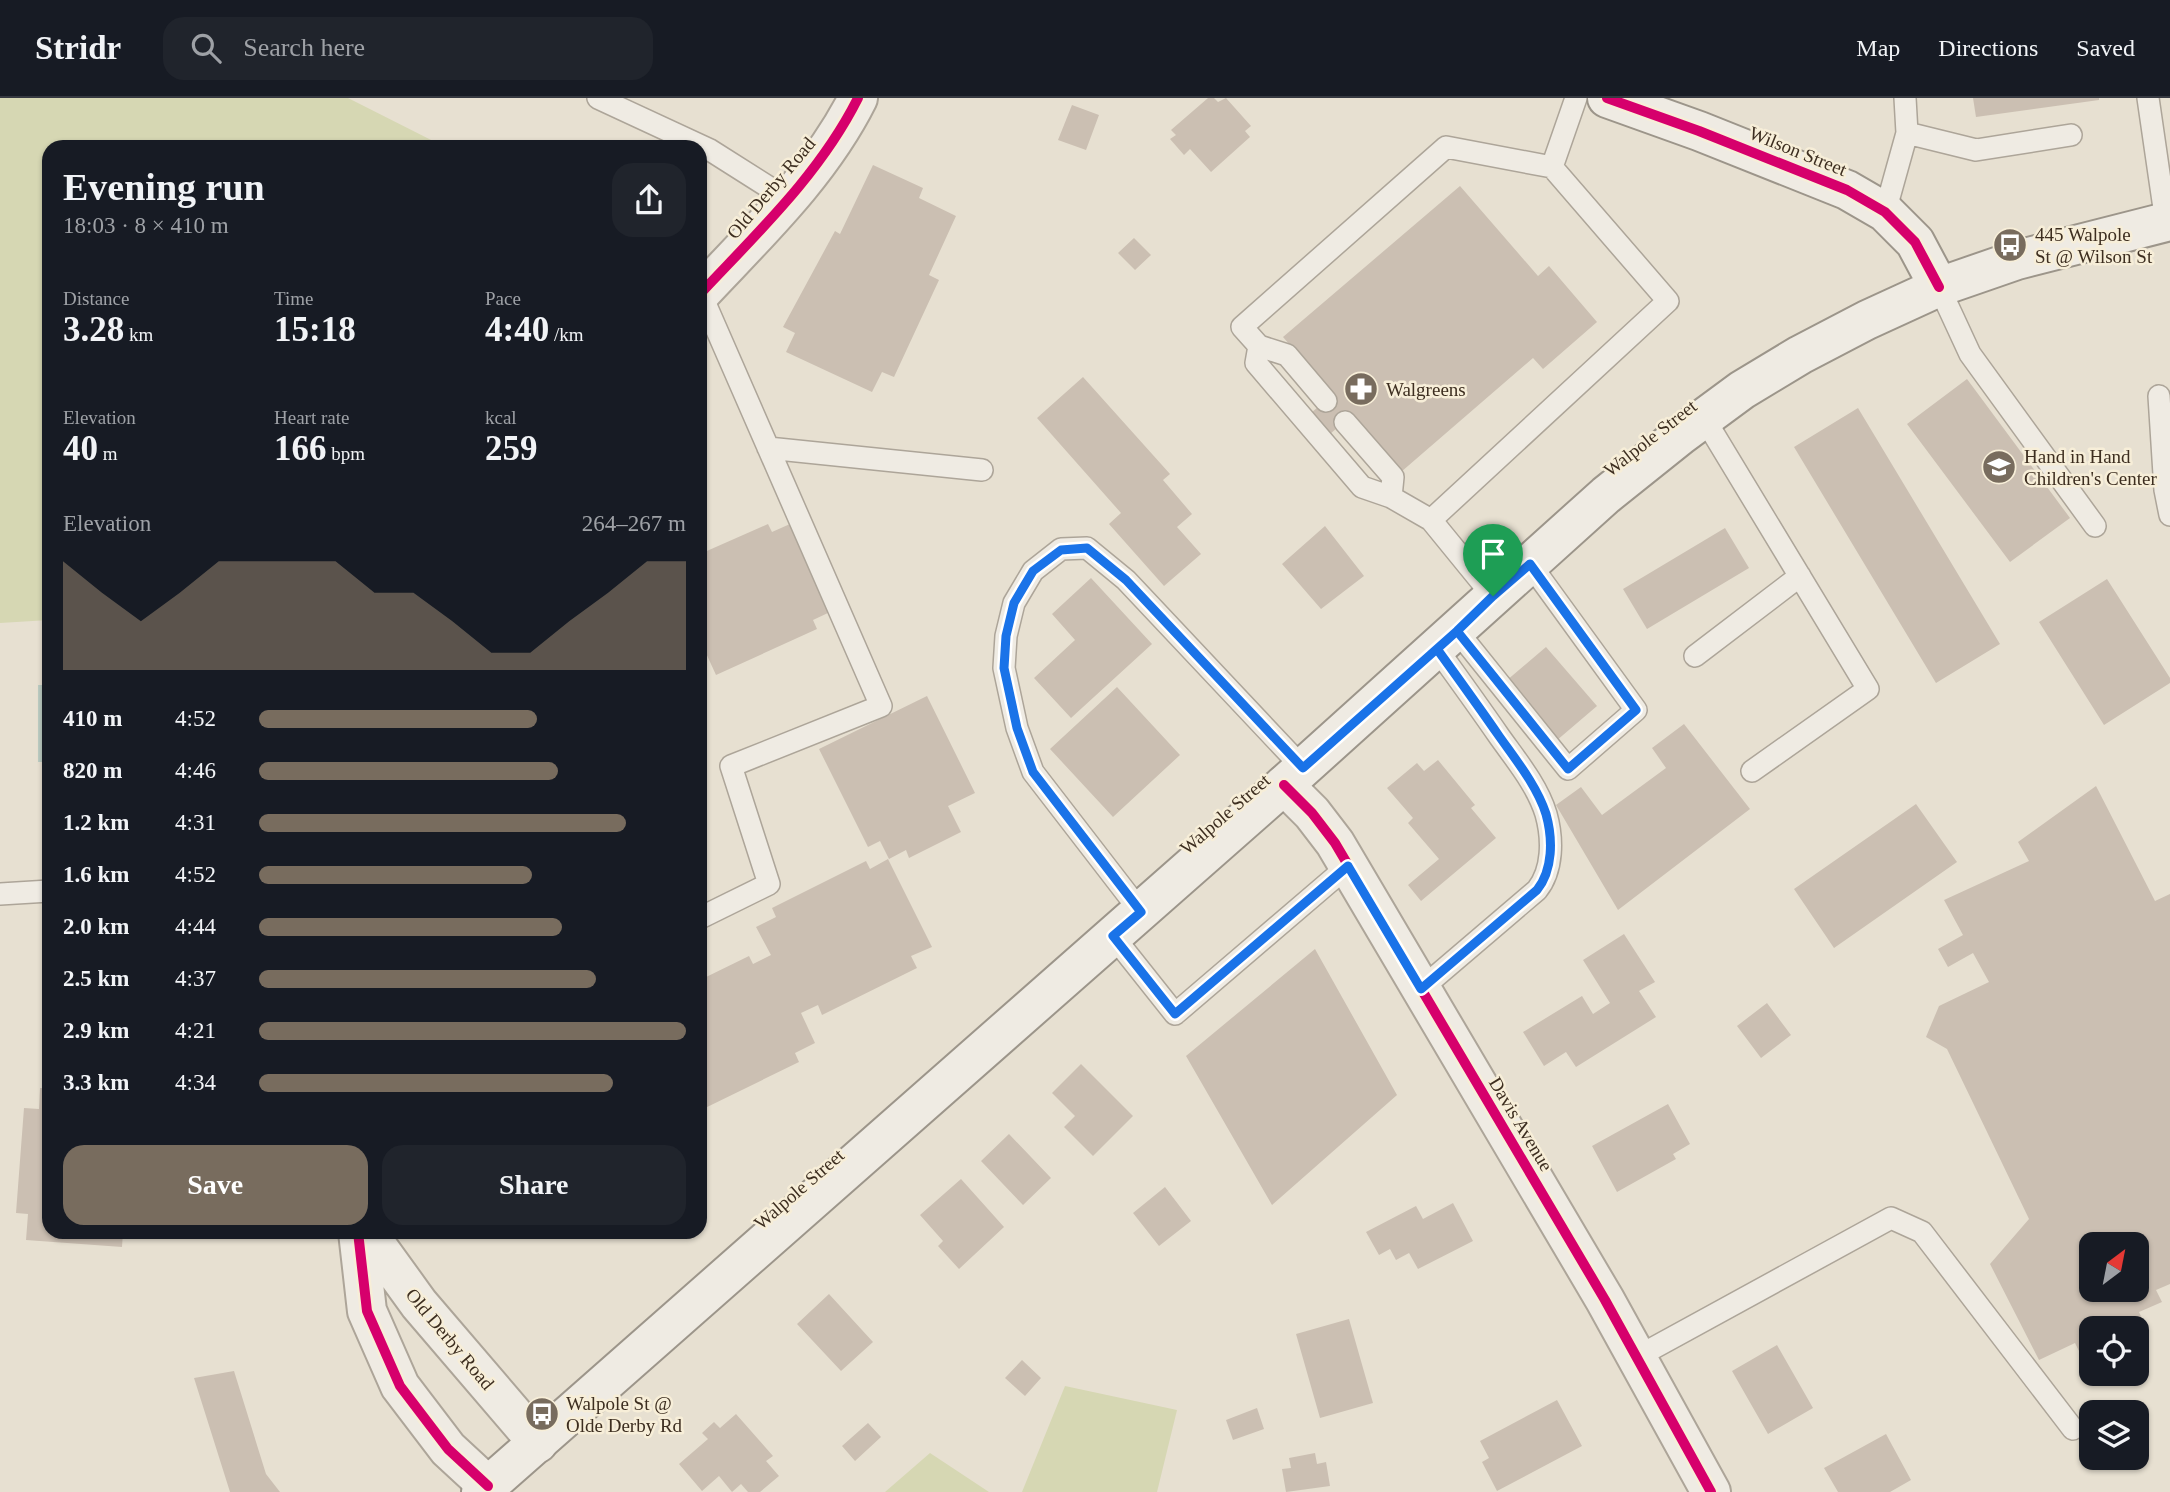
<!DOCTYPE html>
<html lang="en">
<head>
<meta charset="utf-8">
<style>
	:root { --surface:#171b24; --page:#20242c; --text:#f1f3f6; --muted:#9ea1a6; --line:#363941; --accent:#786c5e }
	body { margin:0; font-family:"Times New Roman",serif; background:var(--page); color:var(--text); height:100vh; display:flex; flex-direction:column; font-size:26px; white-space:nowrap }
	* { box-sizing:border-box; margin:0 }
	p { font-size:23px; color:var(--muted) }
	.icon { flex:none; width:38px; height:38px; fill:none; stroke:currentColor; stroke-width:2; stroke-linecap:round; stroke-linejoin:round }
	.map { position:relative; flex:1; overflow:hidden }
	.panel { position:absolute; left:42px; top:42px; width:665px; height:1099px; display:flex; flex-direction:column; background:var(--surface); border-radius:21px; box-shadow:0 2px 5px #0004 }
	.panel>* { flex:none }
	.needle { width:46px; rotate:32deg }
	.tools { position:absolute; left:2079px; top:1134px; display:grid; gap:14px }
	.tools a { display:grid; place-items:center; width:70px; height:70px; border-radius:14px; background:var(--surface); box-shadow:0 2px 5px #0004; font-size:35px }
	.pin { position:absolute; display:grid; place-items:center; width:60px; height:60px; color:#fff; margin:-72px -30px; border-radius:50% 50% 50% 0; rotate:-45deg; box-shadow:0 0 7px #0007 }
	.pin .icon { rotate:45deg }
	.round { display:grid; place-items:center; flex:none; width:74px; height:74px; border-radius:21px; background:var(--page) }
	.overview { display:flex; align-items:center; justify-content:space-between; height:119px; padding:0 21px }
	h1 { font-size:38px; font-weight:800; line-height:52px }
	.stats { display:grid; grid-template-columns:repeat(3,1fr); gap:10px; height:119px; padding:7px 21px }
	.stats div { display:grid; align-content:center }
	.stats b { font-size:35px; font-weight:800 }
	.stats small { font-size:19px; font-weight:400 }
	.stats p { font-size:19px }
	.chart { height:196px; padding:14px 21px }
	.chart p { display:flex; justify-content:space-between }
	.chart svg { width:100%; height:126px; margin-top:7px; fill:var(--accent); opacity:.7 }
	.cta { display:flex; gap:14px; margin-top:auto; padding:14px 21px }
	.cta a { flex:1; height:80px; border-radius:21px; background:var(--accent); color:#fff; font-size:28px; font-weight:800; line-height:80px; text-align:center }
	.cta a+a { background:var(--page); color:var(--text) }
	ul { padding:0 21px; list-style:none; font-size:23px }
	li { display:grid; grid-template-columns:112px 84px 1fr; align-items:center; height:52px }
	li i { height:18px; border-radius:9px; background:var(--accent) }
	header { display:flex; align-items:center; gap:42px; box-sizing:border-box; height:98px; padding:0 35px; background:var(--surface); border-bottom:2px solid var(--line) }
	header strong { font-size:33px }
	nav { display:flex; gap:38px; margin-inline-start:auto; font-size:24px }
	.search { width:490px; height:63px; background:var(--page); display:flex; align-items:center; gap:18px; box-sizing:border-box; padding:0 24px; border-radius:21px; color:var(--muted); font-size:26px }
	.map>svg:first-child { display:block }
	.green { fill:#d6d7b3 }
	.water { fill:#bcccc2 }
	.building { fill:#cbbfb2; fill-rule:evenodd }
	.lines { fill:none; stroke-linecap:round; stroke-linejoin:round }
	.lane-casing { stroke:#ada599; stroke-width:24 }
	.street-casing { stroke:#ada599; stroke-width:42 }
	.secondary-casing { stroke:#9c958a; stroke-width:42 }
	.lane { stroke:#efebe3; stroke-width:21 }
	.street { stroke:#efebe3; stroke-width:38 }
	.secondary { stroke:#efebe3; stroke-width:38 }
	.cycleway-casing { stroke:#f7eed8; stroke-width:15 }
	.cycleway { stroke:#d6006c; stroke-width:10 }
	.route-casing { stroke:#fff; stroke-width:14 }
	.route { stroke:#1a73e8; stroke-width:9 }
	.labels { text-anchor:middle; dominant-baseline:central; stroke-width:5; stroke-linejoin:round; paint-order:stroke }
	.street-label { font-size:19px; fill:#3d2e20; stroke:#f7eed8 }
	.poi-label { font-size:19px; fill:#3d2e20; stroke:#f7eed8; text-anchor:start }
</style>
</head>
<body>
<header>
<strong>Stridr</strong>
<div class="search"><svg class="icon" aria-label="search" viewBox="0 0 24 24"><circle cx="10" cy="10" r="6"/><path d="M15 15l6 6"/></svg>Search here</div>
<nav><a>Map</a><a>Directions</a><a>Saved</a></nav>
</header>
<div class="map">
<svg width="2170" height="1394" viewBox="0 0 2170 1394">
	<rect width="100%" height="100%" fill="#e7e0d1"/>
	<path class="green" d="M 0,0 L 348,0 L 445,49 L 49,49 L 49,522 L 0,525 Z
		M 1065,1288 L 1177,1312 L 1157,1394 L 1022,1394 Z
		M 930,1355 L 989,1394 L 885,1394 Z"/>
	<path class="water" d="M 38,587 L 49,587 L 49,664 L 38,664 Z"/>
	<path class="building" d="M 1208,0 L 1214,0 L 1218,4 L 1226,0 L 1251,28 L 1245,33 L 1250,39 L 1211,74 L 1190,51 L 1184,57 L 1170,41 L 1176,37 L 1171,32 Z
		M 1973,0 L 2099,0 L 2099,2 L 1976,19 Z
		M 1072,7 L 1099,17 L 1086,52 L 1058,42 Z
		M 873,67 L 923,90 L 919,100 L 956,118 L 929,177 L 939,182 L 894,279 L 882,274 L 872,294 L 786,254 L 795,235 L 783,229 L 835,133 L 840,136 Z
		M 1460,88 L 1538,178 L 1549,168 L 1597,224 L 1543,271 L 1533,260 L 1401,374 L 1352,317 L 1330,336 L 1312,314 L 1333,297 L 1283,239 Z
		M 1134,140 L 1151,157 L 1135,172 L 1118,155 Z
		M 1083,279 L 1170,376 L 1163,382 L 1192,416 L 1177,429 L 1201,456 L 1164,488 L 1109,426 L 1121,415 L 1037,320 Z
		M 1967,281 L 2070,420 L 2010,464 L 1907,326 Z
		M 1858,310 L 2000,546 L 1936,585 L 1794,349 Z
		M 768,426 L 772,434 L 790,426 L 830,514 L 813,522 L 817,531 L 716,577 L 700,542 L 700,456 Z
		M 1325,428 L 1364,478 L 1321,511 L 1282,466 Z
		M 1725,430 L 1749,470 L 1647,531 L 1623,491 Z
		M 1091,480 L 1152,546 L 1071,620 L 1034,580 L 1075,542 L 1052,516 Z
		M 2107,481 L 2170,580 L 2170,585 L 2104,627 L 2039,524 Z
		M 1546,549 L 1597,608 L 1556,643 L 1506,583 Z
		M 1117,589 L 1180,657 L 1113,719 L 1050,651 Z
		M 927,598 L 975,695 L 948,708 L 961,734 L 909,760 L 906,752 L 889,761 L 880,743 L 868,749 L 819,651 Z
		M 1684,626 L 1750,711 L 1618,812 L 1556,707 L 1581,689 L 1602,717 L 1666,670 L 1652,650 Z
		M 1438,662 L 1475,707 L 1471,710 L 1496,740 L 1421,803 L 1408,787 L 1439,761 L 1408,725 L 1413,720 L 1387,690 L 1417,665 L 1424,673 Z
		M 2096,688 L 2155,803 L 2170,796 L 2170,1186 L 2156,1192 L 2162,1204 L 2139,1214 L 2146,1229 L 2137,1233 L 2137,1230 L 2091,1230 L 2091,1255 L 2082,1259 L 2075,1245 L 2039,1262 L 1990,1166 L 2029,1121 L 1947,951 L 1926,939 L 1939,908 L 1989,884 L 1973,855 L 1948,869 L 1938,851 L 1963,837 L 1944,802 L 2029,763 L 2018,744 ZM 2091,1146 L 2137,1146 L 2137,1192 L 2091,1192 Z
		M 1916,706 L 1957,764 L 1834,850 L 1794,791 Z
		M 888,761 L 932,849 L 911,858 L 917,870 L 822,917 L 818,907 L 801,915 L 815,945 L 795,955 L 799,964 L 703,1011 L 700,1004 L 700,882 L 749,858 L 753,866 L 771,857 L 756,829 L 776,819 L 772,810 L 866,763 L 870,771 Z
		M 1624,836 L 1655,884 L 1639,893 L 1656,919 L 1576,969 L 1566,954 L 1544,968 L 1523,934 L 1582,898 L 1593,916 L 1610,905 L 1583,862 Z
		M 1315,851 L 1397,997 L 1272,1107 L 1186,958 Z
		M 1767,905 L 1791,937 L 1761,960 L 1737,928 Z
		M 1081,966 L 1133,1018 L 1093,1058 L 1064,1029 L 1075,1018 L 1052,995 Z
		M 40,990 L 49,990 L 49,1134 L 123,1134 L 122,1149 L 26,1142 L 28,1116 L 16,1115 L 24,1010 L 39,1011 Z
		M 1668,1006 L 1690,1046 L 1673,1056 L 1676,1061 L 1617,1094 L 1592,1048 Z
		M 1009,1036 L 1051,1080 L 1023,1107 L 981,1063 Z
		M 961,1081 L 1004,1129 L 959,1171 L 938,1148 L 943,1143 L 920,1117 Z
		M 1165,1089 L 1191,1123 L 1159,1148 L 1133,1115 Z
		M 1453,1105 L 1473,1143 L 1418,1171 L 1409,1155 L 1396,1162 L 1390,1151 L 1379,1157 L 1366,1134 L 1416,1108 L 1423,1121 Z
		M 829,1196 L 873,1244 L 841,1273 L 797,1226 Z
		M 1349,1221 L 1373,1305 L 1320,1320 L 1296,1236 Z
		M 1777,1247 L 1813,1310 L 1768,1336 L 1732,1273 Z
		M 1022,1262 L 1041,1280 L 1025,1298 L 1005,1280 Z
		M 234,1273 L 266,1376 L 280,1394 L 230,1394 L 194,1280 Z
		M 1557,1302 L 1582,1348 L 1497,1393 L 1482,1364 L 1489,1360 L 1480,1343 Z
		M 1257,1310 L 1264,1331 L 1233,1342 L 1226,1322 Z
		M 736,1316 L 773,1358 L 766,1363 L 779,1378 L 760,1394 L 748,1394 L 741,1386 L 732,1394 L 719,1378 L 702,1393 L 679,1366 L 708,1341 L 702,1335 L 714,1324 L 720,1330 Z
		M 868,1325 L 881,1339 L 855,1363 L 842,1348 Z
		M 1886,1336 L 1911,1382 L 1890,1394 L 1838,1394 L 1824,1370 Z
		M 1315,1355 L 1317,1366 L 1326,1364 L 1330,1388 L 1286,1394 L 1282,1371 L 1291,1370 L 1289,1360 Z"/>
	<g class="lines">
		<g class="lane-casing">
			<path id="lane" d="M 598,0 L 710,52 L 789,102
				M 2148,0 L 2166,124
				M 1907,35 L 1976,52 L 2071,37
				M 1885,114 L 1907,35 L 1905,0
				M 1939,189 L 1970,256 L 2095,428
				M 1259,248 L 1287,257 L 1326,303
				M 2159,298 L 2165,392 L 2170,417
				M 1704,320 L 1868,591 L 1752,673
				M 1345,324 L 1393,379 L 1391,399
				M 768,350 L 982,372
				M 1431,422 L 1391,399 L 1362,389 L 1256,265 L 1259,248 L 1242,229 L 1446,49 L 1552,69
				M 1493,498 L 1431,422 L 1668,203 L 1552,69 L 1576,0
				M 1457,533 L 1568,671 L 1636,612 L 1530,466
				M 1695,558 L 1800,478
				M 0,796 L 49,793
				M 1141,814 L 1033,674 L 1017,630 L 1004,570 L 1006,538 L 1014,505 L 1033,473 L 1061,451 L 1087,450 L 1126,482 L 1303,670
				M 700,820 L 769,786 L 731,668 L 881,608 L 701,196
				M 1113,838 L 1175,916 L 1348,768
				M 1421,891 L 1537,792 C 1553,772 1553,741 1546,716 C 1537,687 1516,662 1499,638 C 1479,609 1458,580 1437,551
				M 1637,1259 L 1891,1120 L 1922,1134 L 2073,1331"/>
		</g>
		<g class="street-casing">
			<path id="street" d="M 700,196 C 757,135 820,76 858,0
				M 1284,687 L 1312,715 L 1335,745 L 1605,1202 L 1711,1394
				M 358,1134 L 367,1213 L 400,1288 L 448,1351 L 488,1388
				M 367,1134 L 419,1206 L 538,1345"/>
		</g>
		<g class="secondary-casing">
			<path id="secondary" d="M 1607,0 L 1699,33 L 1847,92 L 1885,114 L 1915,144 L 1939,189
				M 481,1394 L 1284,687 L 1606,397 L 1681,337 L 1742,292 L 1800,257 L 1867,222 L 1939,189 L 2017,162 L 2170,123"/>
		</g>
		<use href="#lane" class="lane"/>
		<use href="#street" class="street"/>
		<use href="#secondary" class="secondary"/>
		<g class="cycleway-casing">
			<path id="cycleway" d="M 1607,0 L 1699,33 L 1847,92 L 1885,114 L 1915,144 L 1939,189
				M 700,196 C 757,135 820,76 858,0
				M 1284,687 L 1312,715 L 1335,745 L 1605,1202 L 1711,1394
				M 358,1134 L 367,1213 L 400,1288 L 448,1351 L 488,1388"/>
		</g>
		<use href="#cycleway" class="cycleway"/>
	</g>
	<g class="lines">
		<g class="route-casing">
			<path id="route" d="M 1493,498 L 1457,533 L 1303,670 L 1126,482 L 1087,450 L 1061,452 L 1033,473 L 1014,505 L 1006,538 L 1004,570 L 1017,630 L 1033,674 L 1141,814 L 1113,838 L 1175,916 L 1348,768 L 1421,891 L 1537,792 C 1553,772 1553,741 1546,716 C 1537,688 1516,662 1499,638 C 1479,609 1458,580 1437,551 L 1457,533 L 1568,671 L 1636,612 L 1530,466 L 1493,498"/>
		</g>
		<use href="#route" class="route"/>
	</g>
	<defs>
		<g id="bus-disc" transform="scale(1.75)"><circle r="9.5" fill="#786c5e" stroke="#f7eed8"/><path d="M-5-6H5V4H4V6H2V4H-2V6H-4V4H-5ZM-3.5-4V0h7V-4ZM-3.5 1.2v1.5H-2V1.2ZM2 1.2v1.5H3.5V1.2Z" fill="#fff"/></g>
		<g id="pharmacy-disc" transform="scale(1.75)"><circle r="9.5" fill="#786c5e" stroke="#f7eed8"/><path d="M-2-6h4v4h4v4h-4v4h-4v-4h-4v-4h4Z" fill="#fff"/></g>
		<g id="school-disc" transform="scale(1.75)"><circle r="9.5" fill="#786c5e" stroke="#f7eed8"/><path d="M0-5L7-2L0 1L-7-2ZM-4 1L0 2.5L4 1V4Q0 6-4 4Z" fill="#fff"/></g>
	</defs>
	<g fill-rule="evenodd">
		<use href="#bus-disc" x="2010" y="147"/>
		<use href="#pharmacy-disc" x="1361" y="291"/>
		<use href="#school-disc" x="1999" y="369"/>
		<use href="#bus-disc" x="542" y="1316"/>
	</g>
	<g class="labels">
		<g class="street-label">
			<text transform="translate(1798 53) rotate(22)">Wilson Street</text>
			<text transform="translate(771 90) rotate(-50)">Old Derby Road</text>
			<text transform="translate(1650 340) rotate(-38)">Walpole Street</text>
			<text transform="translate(1225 716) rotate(-41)">Walpole Street</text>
			<text transform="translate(1521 1026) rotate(59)">Davis Avenue</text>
			<text transform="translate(799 1091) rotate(-41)">Walpole Street</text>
			<text transform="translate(450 1241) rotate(50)">Old Derby Road</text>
		</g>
		<g class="poi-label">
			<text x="2035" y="136">445 Walpole<tspan x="2035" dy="22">St @ Wilson St</tspan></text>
			<text x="1386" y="291">Walgreens</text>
			<text x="2024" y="358">Hand in Hand<tspan x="2024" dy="22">Children's Center</tspan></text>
			<text x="566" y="1305">Walpole St @<tspan x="566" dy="22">Olde Derby Rd</tspan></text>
		</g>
	</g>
</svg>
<div class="tools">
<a><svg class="needle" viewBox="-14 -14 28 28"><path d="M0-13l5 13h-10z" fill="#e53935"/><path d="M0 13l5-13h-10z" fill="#9ea1a6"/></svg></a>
<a><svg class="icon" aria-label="locate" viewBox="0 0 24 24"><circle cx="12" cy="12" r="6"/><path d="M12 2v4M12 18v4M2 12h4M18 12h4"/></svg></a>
<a><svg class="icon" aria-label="layers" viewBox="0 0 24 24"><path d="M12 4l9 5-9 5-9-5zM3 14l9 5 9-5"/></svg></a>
</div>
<div class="pin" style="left:1493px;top:498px;background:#1e9e55"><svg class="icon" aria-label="arrive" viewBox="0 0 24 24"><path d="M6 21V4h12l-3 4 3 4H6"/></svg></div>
<section class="panel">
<div class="overview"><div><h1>Evening run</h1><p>18:03 · 8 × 410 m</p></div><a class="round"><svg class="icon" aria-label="share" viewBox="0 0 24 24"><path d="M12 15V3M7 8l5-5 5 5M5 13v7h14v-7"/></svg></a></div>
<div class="stats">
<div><p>Distance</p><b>3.28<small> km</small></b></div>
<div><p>Time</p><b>15:18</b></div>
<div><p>Pace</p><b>4:40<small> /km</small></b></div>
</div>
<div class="stats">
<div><p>Elevation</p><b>40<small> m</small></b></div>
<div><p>Heart rate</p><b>166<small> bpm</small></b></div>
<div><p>kcal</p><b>259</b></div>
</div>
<div class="chart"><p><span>Elevation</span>264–267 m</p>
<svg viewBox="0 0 160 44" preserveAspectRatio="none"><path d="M0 44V6L10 17L20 27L30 17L40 6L50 6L60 6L70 6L80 17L90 17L100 27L110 38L120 38L130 27L140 17L150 6L160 6V44z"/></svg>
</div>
<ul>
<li><b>410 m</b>4:52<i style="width:65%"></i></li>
<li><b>820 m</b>4:46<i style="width:70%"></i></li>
<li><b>1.2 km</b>4:31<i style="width:86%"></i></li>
<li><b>1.6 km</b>4:52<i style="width:64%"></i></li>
<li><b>2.0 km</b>4:44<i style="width:71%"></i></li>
<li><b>2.5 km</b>4:37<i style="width:79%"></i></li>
<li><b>2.9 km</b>4:21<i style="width:100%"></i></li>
<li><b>3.3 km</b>4:34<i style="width:83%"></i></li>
</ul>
<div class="cta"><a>Save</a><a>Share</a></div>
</section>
</div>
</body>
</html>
